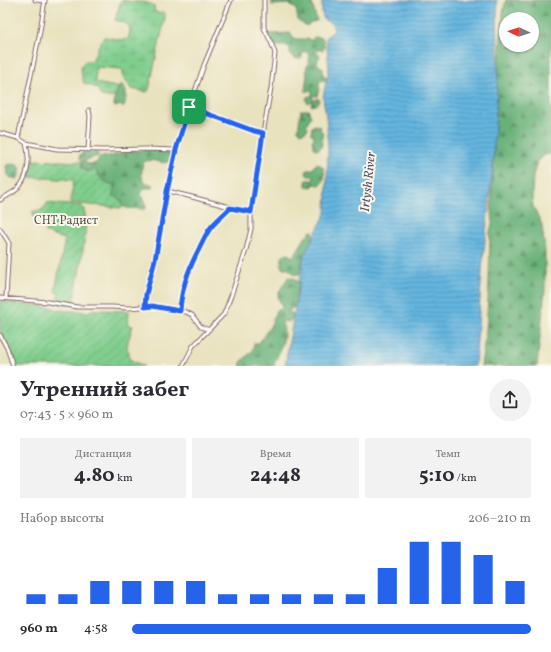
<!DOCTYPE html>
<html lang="ru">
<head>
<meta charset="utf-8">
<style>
	:root { --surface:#fff; --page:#f2f2f3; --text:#2b2b33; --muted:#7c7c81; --accent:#2563eb }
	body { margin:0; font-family:Vollkorn,serif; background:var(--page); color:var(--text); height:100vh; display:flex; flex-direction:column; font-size:15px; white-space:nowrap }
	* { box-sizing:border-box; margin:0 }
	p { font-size:13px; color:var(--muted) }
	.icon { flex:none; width:22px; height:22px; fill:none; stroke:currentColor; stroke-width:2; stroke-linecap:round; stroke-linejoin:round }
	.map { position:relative; height:366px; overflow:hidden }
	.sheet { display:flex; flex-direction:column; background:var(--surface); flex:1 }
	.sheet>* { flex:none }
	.needle { width:26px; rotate:274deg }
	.tools { position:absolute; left:499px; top:12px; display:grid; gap:8px }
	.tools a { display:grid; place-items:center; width:40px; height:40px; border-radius:50%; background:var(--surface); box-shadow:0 1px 3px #0004; font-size:20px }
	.pin { position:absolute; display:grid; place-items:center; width:34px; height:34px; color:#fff; margin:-17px; border-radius:8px; box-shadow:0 2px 6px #0006 }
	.round { display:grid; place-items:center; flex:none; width:42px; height:42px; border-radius:21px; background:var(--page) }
	.summary { display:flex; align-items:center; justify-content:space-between; height:68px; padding:0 20px }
	h1 { font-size:22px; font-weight:700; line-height:30px }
	.stats { display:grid; grid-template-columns:repeat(3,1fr); gap:6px; height:68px; padding:4px 20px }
	.stats div { display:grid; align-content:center; border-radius:0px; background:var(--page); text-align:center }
	.stats b { font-size:20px; font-weight:700 }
	.stats small { font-size:11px; font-weight:400 }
	.stats p { font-size:11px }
	.chart { height:112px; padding:8px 20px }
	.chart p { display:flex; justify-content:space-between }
	.chart svg { width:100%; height:72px; margin-top:4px; stroke:var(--accent); stroke-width:6 }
	ul { padding:0 20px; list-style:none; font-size:13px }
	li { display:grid; grid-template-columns:64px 48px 1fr; align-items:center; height:30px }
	li i { height:10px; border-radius:5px; background:var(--accent) }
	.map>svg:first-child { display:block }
	.forest { fill:url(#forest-firs); stroke:#596852; fill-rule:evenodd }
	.wetland { fill:url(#wetland-marsh); stroke:#65765c }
	.garden { fill:url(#garden-furrows); stroke:#65765c }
	.water { fill:url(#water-rules); stroke:#576a86 }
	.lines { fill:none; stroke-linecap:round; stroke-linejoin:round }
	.street-casing { stroke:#82635e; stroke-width:5 }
	.street { stroke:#fff; stroke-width:3 }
	.route-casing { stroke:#fff; stroke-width:8 }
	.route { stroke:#2563eb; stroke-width:5 }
	.labels { text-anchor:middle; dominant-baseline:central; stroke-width:4; stroke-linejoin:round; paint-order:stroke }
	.park-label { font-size:12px; fill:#5a5448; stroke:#fbf7ec }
	.water-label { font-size:13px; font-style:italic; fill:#53546a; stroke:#fbf7ec }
</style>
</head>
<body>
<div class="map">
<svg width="551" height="366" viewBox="0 0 551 366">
	<defs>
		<pattern id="forest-firs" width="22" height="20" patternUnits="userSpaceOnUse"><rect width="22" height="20" fill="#68b178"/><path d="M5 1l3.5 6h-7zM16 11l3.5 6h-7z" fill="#588f63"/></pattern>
		<pattern id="wetland-marsh" width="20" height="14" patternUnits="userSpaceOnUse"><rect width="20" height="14" fill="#80ce8d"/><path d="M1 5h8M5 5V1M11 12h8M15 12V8" fill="none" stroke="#70b07a"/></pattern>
		<pattern id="garden-furrows" width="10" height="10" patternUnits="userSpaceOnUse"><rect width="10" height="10" fill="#80ce8d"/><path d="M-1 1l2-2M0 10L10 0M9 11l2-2" fill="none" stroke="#70b07a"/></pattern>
		<pattern id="water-rules" width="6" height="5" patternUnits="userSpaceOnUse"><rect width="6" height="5" fill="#64b6e0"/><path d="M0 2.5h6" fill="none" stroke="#5493b6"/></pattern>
	</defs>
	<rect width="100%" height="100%" fill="#fbf7ec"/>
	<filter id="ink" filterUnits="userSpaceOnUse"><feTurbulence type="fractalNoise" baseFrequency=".025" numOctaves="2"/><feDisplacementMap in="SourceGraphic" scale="8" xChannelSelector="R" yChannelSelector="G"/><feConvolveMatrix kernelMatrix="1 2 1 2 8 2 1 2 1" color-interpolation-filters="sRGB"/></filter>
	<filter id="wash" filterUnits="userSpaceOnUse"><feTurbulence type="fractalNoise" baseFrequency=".012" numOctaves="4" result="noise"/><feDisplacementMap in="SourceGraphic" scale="16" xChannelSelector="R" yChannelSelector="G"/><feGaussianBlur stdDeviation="0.9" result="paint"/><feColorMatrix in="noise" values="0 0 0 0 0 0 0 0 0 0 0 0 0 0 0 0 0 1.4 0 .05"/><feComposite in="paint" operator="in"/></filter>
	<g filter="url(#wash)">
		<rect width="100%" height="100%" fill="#e9e2be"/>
		<path class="forest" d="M 272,0 L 311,0 L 317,21 L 311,22 L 307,26 L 298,21 L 296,8 L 292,7 L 289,4 L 272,5 Z
			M 506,0 L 551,0 L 551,154 L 545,155 L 537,161 L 533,176 L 532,196 L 533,206 L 542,225 L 545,251 L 545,290 L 537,366 L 481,366 L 486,330 L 489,283 L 490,230 C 493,223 493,216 491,208 L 498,71 L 503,12 ZM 506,19 L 532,19 L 532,45 L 506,45 Z
			M 290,33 L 292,35 L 293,39 L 308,39 L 311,40 L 313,40 L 314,37 L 322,38 L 324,41 L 323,45 L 325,46 L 323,50 L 320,49 L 318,51 L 316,50 L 313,52 L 313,53 L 318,53 L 320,56 C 318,60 316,60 318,65 L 323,68 L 323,74 L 326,77 L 326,80 L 319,81 L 319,89 L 317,96 L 313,96 L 312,97 L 314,100 L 318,98 L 319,99 C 319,103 316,105 312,106 L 311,105 L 312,100 L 309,103 L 307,102 L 306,100 L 307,97 L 309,96 L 311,97 L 312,94 L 311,88 L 309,91 L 305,91 L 307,75 L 306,70 L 310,57 L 306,51 L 302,53 L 302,58 L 299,59 L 294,58 L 290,54 L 290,48 L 288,46 L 275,46 L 268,34 Z
			M 120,85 L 123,85 C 128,92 126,99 124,107 L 122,107 L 120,105 L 116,107 L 114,106 C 114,100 116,91 120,85 Z
			M 301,110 L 309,110 L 309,113 L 311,116 L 306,125 L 308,128 L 306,131 L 301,133 L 298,130 Z
			M 315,125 L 321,127 L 320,131 L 323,132 C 323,134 322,136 322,138 C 321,143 324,145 318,150 L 315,149 L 313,145 L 312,140 L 314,139 L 314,135 L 311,134 L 312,127 Z
			M 146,150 L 170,151 L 172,155 L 171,161 C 161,166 155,157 143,162 C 142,169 140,175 144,182 L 153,185 L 152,188 L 144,188 C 137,196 146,201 146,208 L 144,209 L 126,208 L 123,206 L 121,200 L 113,195 L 107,183 L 100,178 L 97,172 L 95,170 L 87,172 L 81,167 L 83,161 L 80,159 L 79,155 L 84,152 L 96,151 L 98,154 L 98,156 L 86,160 L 85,162 L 87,164 L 97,163 L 98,159 L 101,157 L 116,155 L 125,152 Z
			M 317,163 L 323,167 C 325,174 325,180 320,185 L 315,184 L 312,187 L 306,186 L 306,182 L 307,180 L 313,180 L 314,178 L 313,176 L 308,176 L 306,174 L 307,170 L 310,169 L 313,169 L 314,167 Z
			M 14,164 L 19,165 C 22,168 20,175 17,179 L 11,178 L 8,175 L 7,169 L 6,167 L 7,165 Z
			M 311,231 L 313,231 L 314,236 L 304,255 L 299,274 C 294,275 294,273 290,270 C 288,268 285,268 282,268 L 281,265 L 282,258 L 284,255 L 288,254 L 293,257 L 307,235 Z
			M 288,277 L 294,278 L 299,282 L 295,306 L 293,308 L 288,311 L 289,312 L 292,313 C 293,317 292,320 289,322 L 285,321 L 282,322 C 282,326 284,327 284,331 C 285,340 278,355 274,363 L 275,366 L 240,366 L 242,361 L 253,350 L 254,343 L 259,343 L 271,325 L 276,310 L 279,310 L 282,307 C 281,303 279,301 278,298 C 277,293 286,281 288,277 Z"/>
		<path class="wetland" d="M 123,0 C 128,1 133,2 137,2 C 144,2 148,2 154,6 L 155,12 L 159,13 L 163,12 L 165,15 L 165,18 L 149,89 L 147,92 L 131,89 L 126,81 L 123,78 L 123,71 L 121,69 L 98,67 C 96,71 94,79 96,83 L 116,87 L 118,88 L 115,98 L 101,96 L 97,88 L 84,83 C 82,76 79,68 84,62 L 91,61 L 93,59 L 98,47 L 104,37 C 113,37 120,42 128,39 C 133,25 128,23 115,20 L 121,1 Z"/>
		<path class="garden" d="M 32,160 L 82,162 L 81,167 L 87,172 L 95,170 C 98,173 98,176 101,178 C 104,182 109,184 114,185 L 113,195 L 121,200 L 123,206 L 122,208 L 70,203 L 74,180 L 30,177 Z
			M 47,203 L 82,206 C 93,222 75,283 74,305 L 57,303 L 59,292 L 55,292 L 65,239 L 54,236 L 45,232 L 47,219 L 33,217 L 33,211 L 42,211 L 42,209 L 46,206 Z
			M 0,301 L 54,308 L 57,310 L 88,312 L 93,310 L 129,311 L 128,325 L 133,326 L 128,341 L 127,349 L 129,352 L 129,359 L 144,366 L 16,366 L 11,350 L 0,331 Z"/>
		<path class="water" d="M 322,0 L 497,0 L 498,71 L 493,166 L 482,270 L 475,366 L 285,366 L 304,255 L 326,213 L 328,149 L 327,123 L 323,97 L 329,68 L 326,37 L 334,31 L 332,23 L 324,20 L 322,12 Z"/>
	</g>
	<g filter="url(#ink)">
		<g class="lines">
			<g class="street-casing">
				<path id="street" d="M 35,0 L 45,1
					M 189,107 L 254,131 L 263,133
					M 0,133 L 18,138 L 26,143 L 57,149 L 104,150 L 146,149 L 176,150
					M 18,138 L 39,37 L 45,0
					M 88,150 L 90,116 L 89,110
					M 167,191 C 195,197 223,206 251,212
					M 0,200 C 5,197 11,194 16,190 C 29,179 30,159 26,143
					M 0,229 L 9,243 L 6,298
					M 0,298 L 48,302 L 77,307 L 112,307 L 129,308 L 152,306 L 180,311 L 186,312 L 192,315 L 201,327 L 207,329
					M 145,307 L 146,295 L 155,260 L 167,191 L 176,150 L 192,100 L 204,65 L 231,0
					M 180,311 C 181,289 189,268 199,249 C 202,243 205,236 209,230 C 215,221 223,216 230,208
					M 0,335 L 7,348 L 13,366
					M 183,366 L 193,346 L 224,314 L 231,296 L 246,250 L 251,229 L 251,212 L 261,147 L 263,133 L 271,88 L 275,53 L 271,42 L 264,28 L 264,0"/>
			</g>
			<use href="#street" class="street"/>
		</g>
	</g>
	<g class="lines" filter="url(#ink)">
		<g class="route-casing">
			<path id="route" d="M 189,107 L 254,131 L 263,133 L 261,147 L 251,212 L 230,208 C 223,216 215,221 209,230 C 205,236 202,243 199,249 C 189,268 181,289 180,311 L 152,306 L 145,307 L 146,294 L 155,260 L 167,191 L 176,150 Z"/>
		</g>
		<use href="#route" class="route"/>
	</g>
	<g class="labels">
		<g class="park-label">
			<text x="66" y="221">СНТ Радист</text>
		</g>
		<g class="water-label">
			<text transform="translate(369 182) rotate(-84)">Irtysh River</text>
		</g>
	</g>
</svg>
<div class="tools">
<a><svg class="needle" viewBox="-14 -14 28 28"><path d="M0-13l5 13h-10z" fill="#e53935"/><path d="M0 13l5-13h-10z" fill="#7c7c81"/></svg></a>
</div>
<div class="pin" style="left:189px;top:107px;background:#1e9e55"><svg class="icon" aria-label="arrive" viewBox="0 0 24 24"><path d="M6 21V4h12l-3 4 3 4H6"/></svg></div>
</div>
<section class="sheet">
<div class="summary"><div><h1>Утренний забег</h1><p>07:43 · 5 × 960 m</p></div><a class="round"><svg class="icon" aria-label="share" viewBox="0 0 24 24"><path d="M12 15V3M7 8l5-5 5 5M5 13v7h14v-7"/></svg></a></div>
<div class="stats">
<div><p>Дистанция</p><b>4.80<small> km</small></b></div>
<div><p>Время</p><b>24:48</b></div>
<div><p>Темп</p><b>5:10<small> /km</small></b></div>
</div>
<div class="chart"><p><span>Набор высоты</span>206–210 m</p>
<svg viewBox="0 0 160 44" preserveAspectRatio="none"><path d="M5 44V38M15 44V38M25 44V30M35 44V30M45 44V30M55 44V30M65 44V38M75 44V38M85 44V38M95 44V38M105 44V38M115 44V22M125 44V6M135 44V6M145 44V14M155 44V30"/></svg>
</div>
<ul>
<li><b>960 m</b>4:58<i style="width:100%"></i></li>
</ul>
</section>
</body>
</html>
